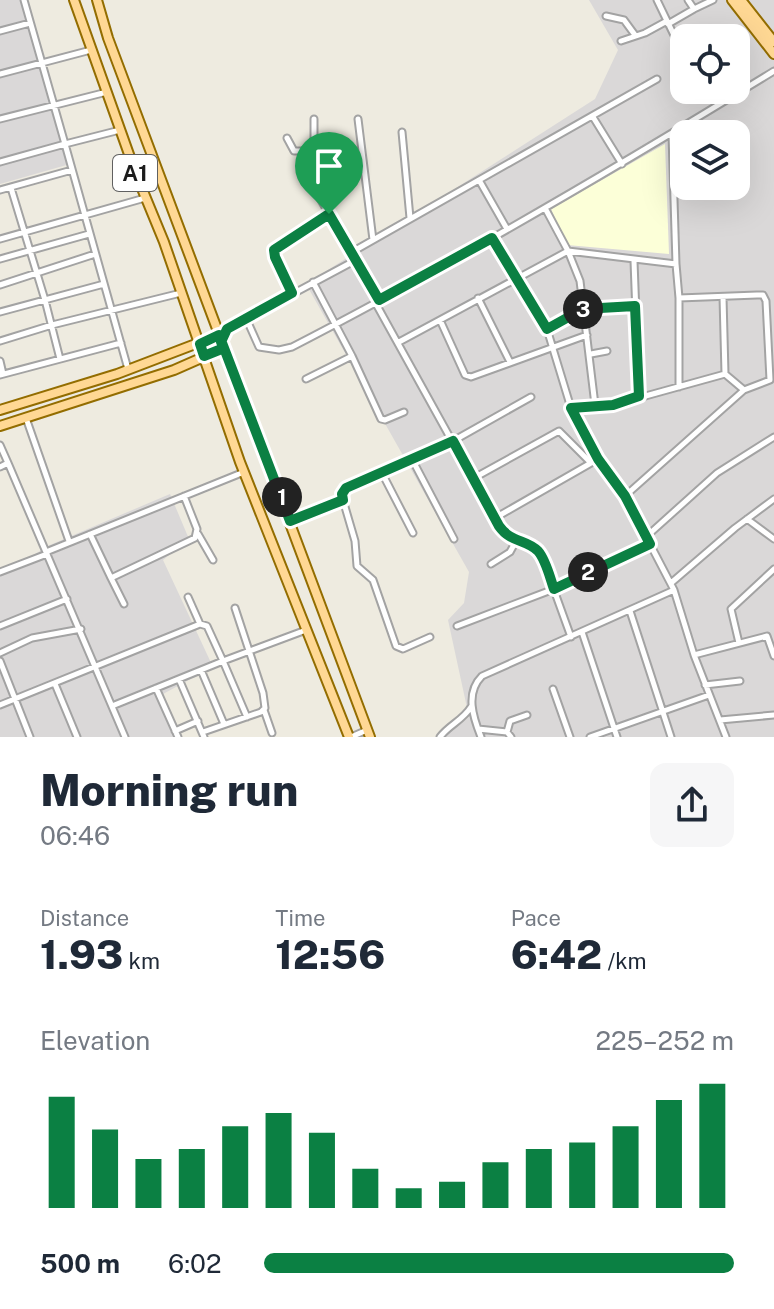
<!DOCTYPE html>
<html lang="en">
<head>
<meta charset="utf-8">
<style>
	:root { --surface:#fff; --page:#f6f6f7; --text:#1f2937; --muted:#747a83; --accent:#0b8043 }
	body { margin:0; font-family:"Public Sans",sans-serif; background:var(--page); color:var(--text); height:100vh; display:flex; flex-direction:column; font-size:30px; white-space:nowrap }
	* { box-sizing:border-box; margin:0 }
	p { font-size:26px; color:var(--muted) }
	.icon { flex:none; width:44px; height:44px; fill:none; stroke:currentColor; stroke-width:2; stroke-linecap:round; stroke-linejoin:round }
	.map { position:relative; height:737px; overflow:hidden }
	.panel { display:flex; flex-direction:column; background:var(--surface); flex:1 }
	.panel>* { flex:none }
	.buttons { position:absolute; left:670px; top:24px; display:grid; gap:16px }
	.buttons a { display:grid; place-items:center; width:80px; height:80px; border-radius:16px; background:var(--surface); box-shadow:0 8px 32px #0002; font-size:40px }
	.pin { position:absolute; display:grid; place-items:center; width:68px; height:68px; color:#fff; margin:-82px -34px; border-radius:50% 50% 50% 0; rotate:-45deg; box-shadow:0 0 8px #0007 }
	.pin .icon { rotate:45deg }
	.km { position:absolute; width:40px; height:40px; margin:-20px; border-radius:50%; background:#222; color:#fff; font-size:22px; line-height:40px; text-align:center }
	.round { display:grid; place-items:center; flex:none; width:84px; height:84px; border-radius:16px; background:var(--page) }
	.headline { display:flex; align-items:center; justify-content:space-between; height:136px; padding:0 40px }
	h1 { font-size:44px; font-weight:800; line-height:60px }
	.figures { display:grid; grid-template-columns:repeat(3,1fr); gap:12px; height:136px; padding:8px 40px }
	.figures div { display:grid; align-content:center }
	.figures b { font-size:40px; font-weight:800 }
	.figures small { font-size:22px; font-weight:400 }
	.figures p { font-size:22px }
	.chart { height:224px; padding:16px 40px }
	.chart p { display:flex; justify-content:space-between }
	.chart svg { width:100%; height:144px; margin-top:8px; stroke:var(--accent); stroke-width:6 }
	ul { padding:0 40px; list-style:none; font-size:26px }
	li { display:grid; grid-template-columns:128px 96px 1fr; align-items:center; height:60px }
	li i { height:20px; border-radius:10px; background:var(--accent) }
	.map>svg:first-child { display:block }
	.residential { fill:#dad8d8; fill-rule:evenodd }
	.education { fill:#fcffd8 }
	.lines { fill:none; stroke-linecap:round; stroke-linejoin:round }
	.street-casing { stroke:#a3a3a3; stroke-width:9 }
	.primary-casing { stroke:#936d00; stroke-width:12 }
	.street { stroke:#fff; stroke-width:5 }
	.primary { stroke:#ffd894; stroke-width:8 }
	.route-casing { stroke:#fff; stroke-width:16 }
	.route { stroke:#0b8043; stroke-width:10 }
	.labels { text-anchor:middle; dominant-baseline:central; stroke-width:6; stroke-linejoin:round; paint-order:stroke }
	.shield { fill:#fff; stroke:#606060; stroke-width:2 }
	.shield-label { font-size:22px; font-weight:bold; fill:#1c1c1c }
</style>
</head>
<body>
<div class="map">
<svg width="774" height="737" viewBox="0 0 774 737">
	<rect width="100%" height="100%" fill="#eeebe0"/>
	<path class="residential" d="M 0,0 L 24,0 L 70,164 L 0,184 Z
		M 589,0 L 774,0 L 774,737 L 444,737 L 469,717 L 448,620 L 464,603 L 469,572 L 306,284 L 595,99 L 618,50 ZM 684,38 L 736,38 L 736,90 L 684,90 ZM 684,134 L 736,134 L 736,186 L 684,186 Z
		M 170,494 L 189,539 L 163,560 L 213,667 L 163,694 L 178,737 L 0,737 L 0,575 L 50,545 Z"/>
	<path class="education" d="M 665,144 L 669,254 L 567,245 L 551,209 Z"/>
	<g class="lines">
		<g class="street-casing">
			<path id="street" d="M 657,0 L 684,56
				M 688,0 L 694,9 L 713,0
				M 606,16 L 624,20 L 635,35
				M 668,24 L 694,9
				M 0,31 L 30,23
				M 621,41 L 645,33 L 667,21
				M 0,74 L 91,50
				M 710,90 L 720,103
				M 593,117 L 622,164
				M 0,119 L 107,92
				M 314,119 L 314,159 L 318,195 L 379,300
				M 358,119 L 373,240
				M 120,130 L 65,144 L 128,369
				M 402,132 L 410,218
				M 287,138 L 294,151 L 314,151
				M 0,162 L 65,144 L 24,0
				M 479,180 L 507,229
				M 11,188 L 45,300 L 60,359
				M 0,190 L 72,170
				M 545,208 L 568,251 L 580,281 L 595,405
				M 492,238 L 547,329 L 571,408 L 613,405 L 725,374
				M 0,239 L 145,198
				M 352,252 L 657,79
				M 0,259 L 89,234
				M 634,261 L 639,395
				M 676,264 L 679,298 L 679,387
				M 313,282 L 352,356 L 381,419 L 385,420 L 404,412
				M 0,285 L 95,254
				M 292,293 L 275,257 L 274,250 L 329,214
				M 723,297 L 725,374 L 744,390
				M 478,298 L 510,362
				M 679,298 L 757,295 L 763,295 L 766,301 L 770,380 L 744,390 L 625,496 L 674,590 L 694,655 L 726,737
				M 375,302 L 499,526 C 510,542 527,542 541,554 L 571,637
				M 0,312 L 104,284
				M 246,318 L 259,347 L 279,350 L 292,347 C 457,262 616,168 774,71
				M 440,320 L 465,375 L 471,377 L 587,335
				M 547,329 L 583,309 L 635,306
				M 222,340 L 227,329 L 356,260
				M 0,341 L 52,325 L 181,293
				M 399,342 L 568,251 L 676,264 L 672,135
				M 591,354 L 607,351
				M 0,361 L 3,374
				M 0,375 L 121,343
				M 306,379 L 352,356
				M 571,408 L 598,459 L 625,496
				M 26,418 L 69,541
				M 0,445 L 8,463 L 0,467
				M 413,461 L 454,539
				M 8,463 L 125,737
				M 382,473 L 413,533
				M 474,478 L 559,431 L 591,463
				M 343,500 L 355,541 L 357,566 L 373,580 L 396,646 L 403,649 L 430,637
				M 495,518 L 598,459
				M 747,519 L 774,539
				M 290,521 L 343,500 L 342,494 L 346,488 L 453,441 L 531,397
				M 90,534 L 111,578 L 195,538 L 197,529 L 184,496
				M 198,534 L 213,560
				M 647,536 L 717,473 L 774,437
				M 46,552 L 244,472
				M 491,564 L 510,552 L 516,541
				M 0,572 L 47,554
				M 111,578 L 124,604
				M 671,583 L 735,528 L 774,499
				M 188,597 L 200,624
				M 630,611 L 671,737
				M 0,626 L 67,599
				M 457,626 L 554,589 L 650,544
				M 582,632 L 617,737
				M 739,643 L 731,609 L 774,569
				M 0,653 L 32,638 L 81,629
				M 694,655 L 767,636 L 774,656
				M 0,661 L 30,737
				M 201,670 L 224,724
				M 179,679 L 204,737
				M 55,684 L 77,737
				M 705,685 L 740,681
				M 156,688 L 178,737
				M 553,689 L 570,737
				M 0,705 L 200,624 L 207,626 L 223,661 L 112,706
				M 264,710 L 272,733
				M 247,717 L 223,661 L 306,630
				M 720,720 L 774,715
				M 478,729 L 507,732 L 511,737
				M 175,731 L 198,721
				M 203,732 L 261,712 L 265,708 L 263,693 L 235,608
				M 507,732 L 510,721 L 527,715
				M 351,737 L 367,730
				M 440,737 C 449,725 463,720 471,707
				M 481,737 C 473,717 465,693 482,676 L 674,590
				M 590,737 L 709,695"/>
		</g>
		<g class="primary-casing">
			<path id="primary" d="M 74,0 L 136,174 L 164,242 L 240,462 L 349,737
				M 97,0 L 108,38 L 370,737
				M 732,0 L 774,54
				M 741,0 L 774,42
				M 0,410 L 117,374 L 219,335
				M 0,426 L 174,370 L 224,348"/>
		</g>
		<use href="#street" class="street"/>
		<use href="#primary" class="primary"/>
	</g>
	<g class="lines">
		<g class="route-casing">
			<path id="route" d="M 329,214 L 274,250 L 275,257 L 292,293 L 227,329 L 221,342 L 224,348 L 204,356 L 200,344 L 219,335 L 224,348 L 290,521 L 343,500 L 342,494 L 346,488 L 453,441 L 499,526 C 511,543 526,539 538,551 C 546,560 550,578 554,589 L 650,544 L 625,496 L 598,459 L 571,408 L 613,405 L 639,396 L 635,306 L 583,309 L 547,329 L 492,238 L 379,300 L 329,214"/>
		</g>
		<use href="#route" class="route"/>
	</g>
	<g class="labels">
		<rect class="shield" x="113" y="155" width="44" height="36" rx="6"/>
		<g class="shield-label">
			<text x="135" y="173">A1</text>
		</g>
	</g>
</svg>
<div class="buttons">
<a><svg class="icon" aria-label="locate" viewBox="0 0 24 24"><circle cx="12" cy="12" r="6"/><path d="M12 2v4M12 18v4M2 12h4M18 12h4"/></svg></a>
<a><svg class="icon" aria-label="layers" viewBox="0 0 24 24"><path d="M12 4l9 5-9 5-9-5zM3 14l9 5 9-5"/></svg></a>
</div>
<div class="pin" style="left:329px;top:214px;background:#1e9e55"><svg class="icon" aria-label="arrive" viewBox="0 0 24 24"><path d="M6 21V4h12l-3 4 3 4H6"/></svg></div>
<b class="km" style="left:282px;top:497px">1</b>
<b class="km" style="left:588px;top:572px">2</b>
<b class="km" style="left:583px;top:309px">3</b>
</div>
<section class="panel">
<div class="headline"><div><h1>Morning run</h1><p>06:46</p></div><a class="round"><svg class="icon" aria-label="share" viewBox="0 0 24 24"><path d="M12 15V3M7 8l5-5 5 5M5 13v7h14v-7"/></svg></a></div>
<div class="figures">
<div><p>Distance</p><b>1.93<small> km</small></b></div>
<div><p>Time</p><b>12:56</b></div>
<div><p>Pace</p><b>6:42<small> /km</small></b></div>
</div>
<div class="chart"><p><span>Elevation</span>225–252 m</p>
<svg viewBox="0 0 160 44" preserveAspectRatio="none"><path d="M5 44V10M15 44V20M25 44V29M35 44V26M45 44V19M55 44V15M65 44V21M75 44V32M85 44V38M95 44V36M105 44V30M115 44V26M125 44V24M135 44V19M145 44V11M155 44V6"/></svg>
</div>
<ul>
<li><b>500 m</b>6:02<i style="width:100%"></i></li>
</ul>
</section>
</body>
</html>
